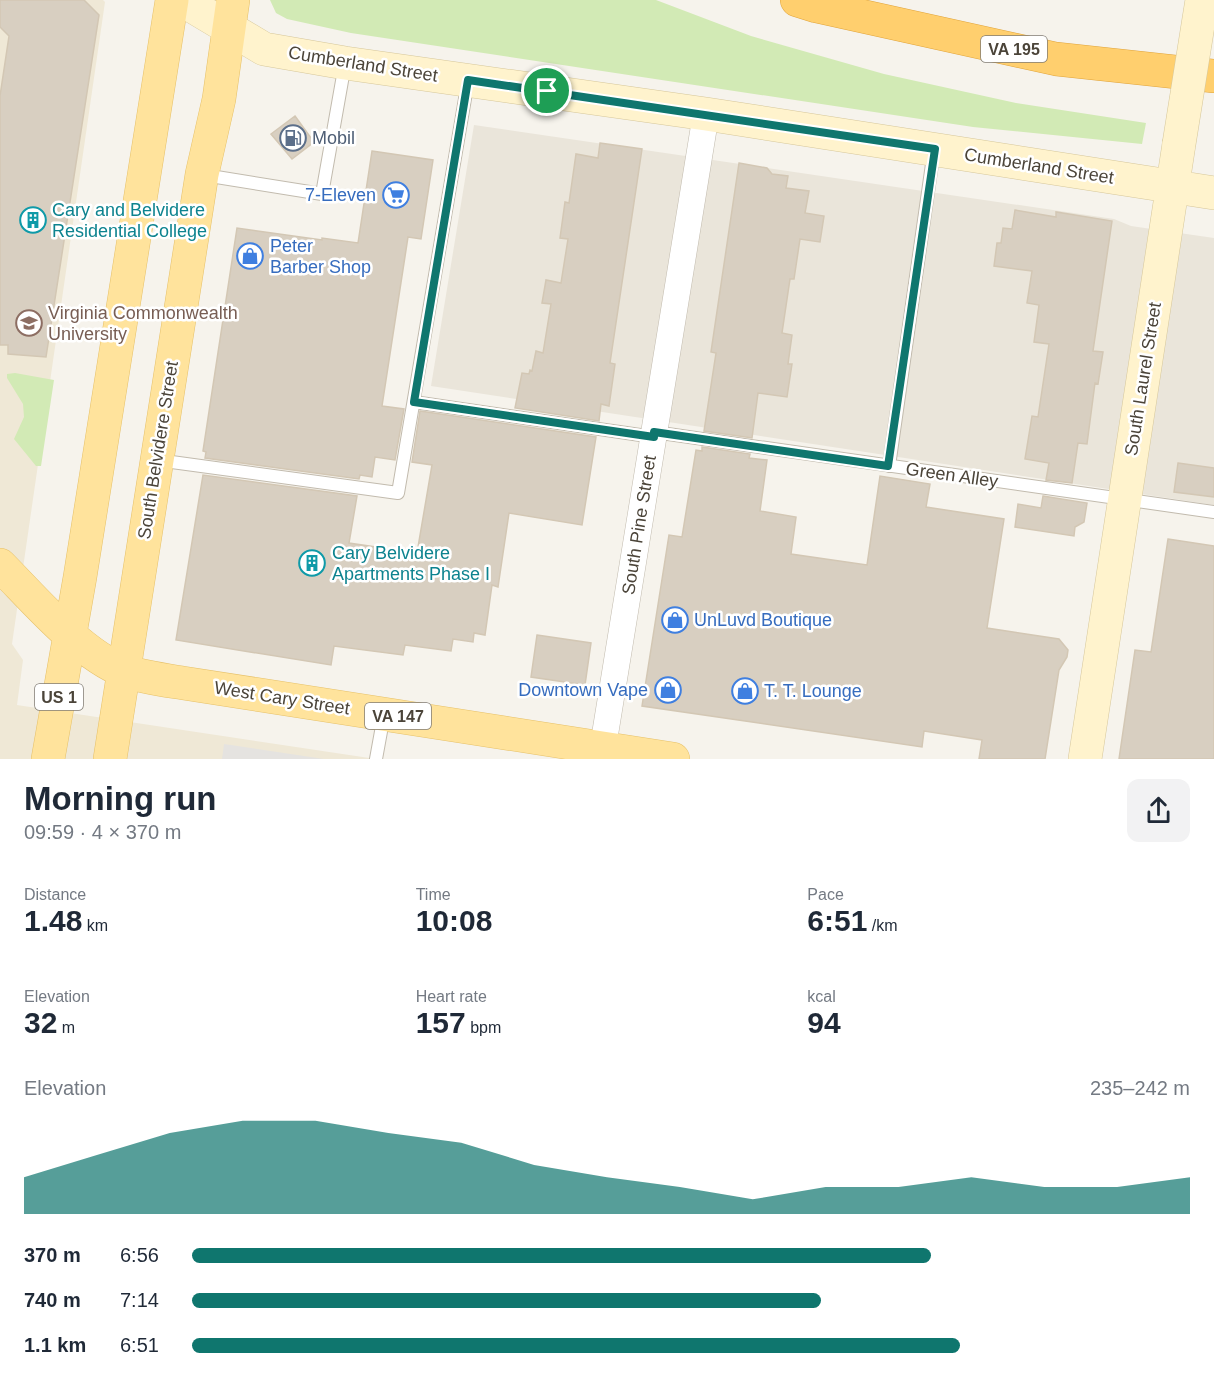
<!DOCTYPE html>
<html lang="en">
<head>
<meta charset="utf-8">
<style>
	:root { --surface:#fff; --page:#f2f2f3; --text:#1f2937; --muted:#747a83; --accent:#0f766e }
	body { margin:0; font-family:Arial,sans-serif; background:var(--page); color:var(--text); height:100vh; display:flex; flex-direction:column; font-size:22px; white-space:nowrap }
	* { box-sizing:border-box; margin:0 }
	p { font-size:20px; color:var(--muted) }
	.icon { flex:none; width:33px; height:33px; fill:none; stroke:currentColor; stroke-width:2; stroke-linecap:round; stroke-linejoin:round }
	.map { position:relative; height:759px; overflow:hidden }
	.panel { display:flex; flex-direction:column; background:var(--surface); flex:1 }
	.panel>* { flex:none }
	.pin { position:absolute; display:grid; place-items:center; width:51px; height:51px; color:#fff; margin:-26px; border:3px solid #fff; border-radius:50%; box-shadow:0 2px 6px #0007 }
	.round { display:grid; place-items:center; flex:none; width:63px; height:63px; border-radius:12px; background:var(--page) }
	.summary { display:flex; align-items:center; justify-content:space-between; height:102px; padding:0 24px }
	h1 { font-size:33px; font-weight:700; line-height:45px }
	.metrics { display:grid; grid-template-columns:repeat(3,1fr); gap:9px; height:102px; padding:6px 24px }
	.metrics div { display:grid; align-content:center }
	.metrics b { font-size:30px; font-weight:700 }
	.metrics small { font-size:16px; font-weight:400 }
	.metrics p { font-size:16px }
	.chart { height:168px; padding:12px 24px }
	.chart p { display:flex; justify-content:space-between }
	.chart svg { width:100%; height:108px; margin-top:6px; fill:var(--accent); opacity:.7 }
	ul { padding:0 24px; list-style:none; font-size:20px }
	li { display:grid; grid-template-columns:96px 72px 1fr; align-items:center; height:45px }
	li i { height:15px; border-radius:8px; background:var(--accent) }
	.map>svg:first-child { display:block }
	.residential { fill:#eae5da }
	.education { fill:#efe8d6 }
	.green { fill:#d2eab5 }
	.parking { fill:#e5e3e0 }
	.building { fill:#d8cfc1; stroke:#d3c7b4; stroke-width:1.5 }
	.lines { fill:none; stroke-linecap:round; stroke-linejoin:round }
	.lane-casing { stroke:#c2bbae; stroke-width:14 }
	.street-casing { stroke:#c2bbae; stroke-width:27 }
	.secondary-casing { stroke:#d6c79b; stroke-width:34 }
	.primary-casing { stroke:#e6c16a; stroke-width:34 }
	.highway-casing { stroke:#e0a43c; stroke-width:34 }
	.lane { stroke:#fff; stroke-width:12 }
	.street { stroke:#fff; stroke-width:26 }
	.secondary { stroke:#fff3cd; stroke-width:33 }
	.primary { stroke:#ffe39c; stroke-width:33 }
	.highway { stroke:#ffcf6e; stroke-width:33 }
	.secondary-bridge-casing { stroke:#d6c79b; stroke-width:34; stroke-linecap:butt }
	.secondary-bridge { stroke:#fff3cd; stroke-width:33 }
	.route-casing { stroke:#fff; stroke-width:12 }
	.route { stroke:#0f766e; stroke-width:8 }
	.labels { text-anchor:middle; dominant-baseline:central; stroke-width:5; stroke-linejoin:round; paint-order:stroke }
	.shield { fill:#fff; stroke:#817c74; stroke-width:1.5 }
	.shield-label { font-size:16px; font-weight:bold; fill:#4b4439 }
	.street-label { font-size:18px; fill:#4b4439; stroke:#fff }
	.service-label { font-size:18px; fill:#4e5e75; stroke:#fff; text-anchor:start }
	.shop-label { font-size:18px; fill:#366cbe; stroke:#fff; text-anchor:start }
	.culture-label { font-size:18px; fill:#0d838f; stroke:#fff; text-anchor:start }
	.education-label { font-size:18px; fill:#785e54; stroke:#fff; text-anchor:start }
</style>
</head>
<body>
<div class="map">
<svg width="1214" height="759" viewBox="0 0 1214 759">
	<rect width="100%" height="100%" fill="#f6f3ec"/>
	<path class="residential" d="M 474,125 L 1114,219 L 1131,226 L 1214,238 L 1214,505 L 431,386 Z"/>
	<path class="education" d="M 0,0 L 103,0 L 105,2 L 12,644 L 23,660 L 17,705 L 376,759 L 0,759 Z"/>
	<path class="green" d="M 270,0 L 656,0 L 751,36 L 884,74 L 1016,103 L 1146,123 L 1142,144 L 973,127 L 351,33 L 287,19 L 276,13 Z
		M 15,373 L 54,380 L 41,466 L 36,466 L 14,439 L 24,417 L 23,404 L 7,378 L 7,374 Z"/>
	<path class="parking" d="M 224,744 L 324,759 L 222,759 Z"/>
	<path class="building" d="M 0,0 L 84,0 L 99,15 L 46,357 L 8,354 L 8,345 L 0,345 L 0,96 L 9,36 L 0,27 Z
		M 295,116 L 314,142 L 292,159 L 271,134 Z
		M 600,143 L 642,149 L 610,363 L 615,364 L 609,406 L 601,404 L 599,421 L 515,408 L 522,373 L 529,374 L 530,370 L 532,371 L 536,351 L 543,353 L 551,304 L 542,303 L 546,280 L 561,283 L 568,239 L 560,238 L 565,202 L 569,203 L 576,154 L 598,158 Z
		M 372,151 L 433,160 L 421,239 L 408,237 L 382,406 L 404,409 L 395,460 L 375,457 L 372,477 L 360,475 L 359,479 L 205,458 L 206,452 L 203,451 L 237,228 L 322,240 L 322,238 L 358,243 Z
		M 739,163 L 767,168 L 772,174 L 788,176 L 786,188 L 809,191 L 805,213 L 824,216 L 820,242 L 800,239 L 794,279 L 790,279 L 782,333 L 792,335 L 788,364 L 792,364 L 787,397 L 758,393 L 752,438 L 704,431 L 716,353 L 711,352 Z
		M 1015,210 L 1056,217 L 1056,212 L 1112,221 L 1093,351 L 1103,352 L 1098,384 L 1095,383 L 1087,444 L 1078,443 L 1072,483 L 1046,480 L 1049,463 L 1025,459 L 1032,416 L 1038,417 L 1049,344 L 1034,342 L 1039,305 L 1027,303 L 1032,271 L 994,266 L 997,243 L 1001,243 L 1003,228 L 1012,229 Z
		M 420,411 L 596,437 L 582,525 L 509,513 L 498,587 L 492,585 L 485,635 L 474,633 L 473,642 L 453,639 L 451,651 L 405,645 L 403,655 L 334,646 L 331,665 L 176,640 L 203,475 L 357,496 L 349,543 L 417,553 L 432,465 L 412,462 Z
		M 702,447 L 750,454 L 749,458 L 767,460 L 760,511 L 796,517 L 791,554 L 867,565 L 880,476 L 930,484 L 926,507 L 1004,519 L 987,628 L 1059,639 L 1068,650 L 1067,657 L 1059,670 L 1045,759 L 979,759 L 982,740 L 924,731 L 922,747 L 642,706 L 669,535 L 682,537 L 696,450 L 702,451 Z
		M 1178,463 L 1214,468 L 1214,497 L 1174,492 Z
		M 1043,496 L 1087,503 L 1084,522 L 1075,527 L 1074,536 L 1015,527 L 1018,504 L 1041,508 Z
		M 1168,539 L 1214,546 L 1214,759 L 1119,759 L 1135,650 L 1151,652 Z
		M 537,635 L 591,643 L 585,685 L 531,677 Z"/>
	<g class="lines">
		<g class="lane-casing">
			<path id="lane" d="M 204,175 L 322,194 L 345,64
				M 414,402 L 654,437
				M 654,432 L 1214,512
				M 157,460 L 398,493 L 468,81
				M 889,466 L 934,150
				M 376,759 L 384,715"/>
		</g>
		<g class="street-casing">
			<path id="street" d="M 601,759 L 706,114"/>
		</g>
		<g class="secondary-casing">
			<path id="secondary" d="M 182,0 L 264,49 L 345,63 L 706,114 L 1214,193
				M 1085,759 L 1179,144"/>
		</g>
		<g class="primary-casing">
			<path id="primary" d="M 0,565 C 33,598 80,654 124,671 C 142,677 164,680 183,683 L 673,759
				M 48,759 L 80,577 L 172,0
				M 110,759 L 202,174 L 219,99 L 233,0"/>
		</g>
		<g class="highway-casing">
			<path id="highway" d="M 797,0 L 816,6 L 1056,59 L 1214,76"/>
		</g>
		<use href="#lane" class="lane"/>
		<use href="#street" class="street"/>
		<use href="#secondary" class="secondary"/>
		<use href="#primary" class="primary"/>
		<use href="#highway" class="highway"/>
		<g class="secondary-bridge-casing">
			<path id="secondary-bridge" d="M 1179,144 L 1202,0"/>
		</g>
		<use href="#secondary-bridge" class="secondary-bridge"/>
	</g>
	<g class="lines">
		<g class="route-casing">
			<path id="route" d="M 468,80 L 935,149 L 888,466 L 654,432 L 654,437 L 414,402 Z"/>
		</g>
		<use href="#route" class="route"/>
	</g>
	<defs>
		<g id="fuel-ring" transform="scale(1.35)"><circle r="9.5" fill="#fff" stroke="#5c6f8a" stroke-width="1.5"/><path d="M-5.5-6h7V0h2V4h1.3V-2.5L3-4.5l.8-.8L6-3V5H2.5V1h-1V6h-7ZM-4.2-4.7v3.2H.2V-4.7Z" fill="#5c6f8a"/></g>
		<g id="supermarket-ring" transform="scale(1.35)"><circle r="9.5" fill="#fff" stroke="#3f7fe0" stroke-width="1.5"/><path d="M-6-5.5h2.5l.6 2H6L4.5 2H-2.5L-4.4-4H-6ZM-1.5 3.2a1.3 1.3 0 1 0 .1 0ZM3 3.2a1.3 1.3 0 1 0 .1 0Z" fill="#3f7fe0"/></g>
		<g id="building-ring" transform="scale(1.35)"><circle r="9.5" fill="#fff" stroke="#0f9aa8" stroke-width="1.5"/><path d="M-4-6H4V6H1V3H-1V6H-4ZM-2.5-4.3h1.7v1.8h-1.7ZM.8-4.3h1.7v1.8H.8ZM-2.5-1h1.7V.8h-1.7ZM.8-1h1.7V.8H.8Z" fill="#0f9aa8"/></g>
		<g id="shop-ring" transform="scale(1.35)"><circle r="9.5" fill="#fff" stroke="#3f7fe0" stroke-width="1.5"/><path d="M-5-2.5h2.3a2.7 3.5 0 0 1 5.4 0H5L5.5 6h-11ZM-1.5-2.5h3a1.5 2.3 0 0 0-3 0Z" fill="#3f7fe0"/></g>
		<g id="university-ring" transform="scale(1.35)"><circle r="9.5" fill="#fff" stroke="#8d6e63" stroke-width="1.5"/><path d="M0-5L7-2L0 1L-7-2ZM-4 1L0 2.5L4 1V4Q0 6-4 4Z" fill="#8d6e63"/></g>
	</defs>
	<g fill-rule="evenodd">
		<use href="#fuel-ring" x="293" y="138"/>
		<use href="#supermarket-ring" x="396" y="195"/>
		<use href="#building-ring" x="33" y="220"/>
		<use href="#shop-ring" x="250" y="256"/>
		<use href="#university-ring" x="29" y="323"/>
		<use href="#building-ring" x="312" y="563"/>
		<use href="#shop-ring" x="675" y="620"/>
		<use href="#shop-ring" x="668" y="690"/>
		<use href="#shop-ring" x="745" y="691"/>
	</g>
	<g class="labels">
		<g class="shield">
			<rect x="981" y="36" width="66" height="26" rx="4.5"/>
			<rect x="35" y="684" width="48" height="26" rx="4.5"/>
			<rect x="365" y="703" width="66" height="26" rx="4.5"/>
		</g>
		<g class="shield-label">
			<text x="1014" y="49">VA 195</text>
			<text x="59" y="697">US 1</text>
			<text x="398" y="716">VA 147</text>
		</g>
		<g class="street-label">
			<text transform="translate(363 64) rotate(9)">Cumberland Street</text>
			<text transform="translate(1039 166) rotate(9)">Cumberland Street</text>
			<text transform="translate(1143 379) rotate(-81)">South Laurel Street</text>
			<text transform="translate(158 450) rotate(-81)">South Belvidere Street</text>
			<text transform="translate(952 475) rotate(8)">Green Alley</text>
			<text transform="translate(639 525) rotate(-81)">South Pine Street</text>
			<text transform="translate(282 698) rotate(9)">West Cary Street</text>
		</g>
		<g class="service-label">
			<text x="312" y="138">Mobil</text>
		</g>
		<g class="shop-label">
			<text x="376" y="195" text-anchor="end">7-Eleven</text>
			<text x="270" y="246">Peter<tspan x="270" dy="21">Barber Shop</tspan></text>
			<text x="694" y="620">UnLuvd Boutique</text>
			<text x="648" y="690" text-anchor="end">Downtown Vape</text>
			<text x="764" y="691">T. T. Lounge</text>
		</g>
		<g class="culture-label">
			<text x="52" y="210">Cary and Belvidere<tspan x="52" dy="21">Residential College</tspan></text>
			<text x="332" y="553">Cary Belvidere<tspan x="332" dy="21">Apartments Phase I</tspan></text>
		</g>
		<g class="education-label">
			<text x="48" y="313">Virginia Commonwealth<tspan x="48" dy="21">University</tspan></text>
		</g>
	</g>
</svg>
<div class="pin" style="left:547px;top:91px;background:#1e9e55"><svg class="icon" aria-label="arrive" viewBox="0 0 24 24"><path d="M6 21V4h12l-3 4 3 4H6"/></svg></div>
</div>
<section class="panel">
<div class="summary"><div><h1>Morning run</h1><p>09:59 · 4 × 370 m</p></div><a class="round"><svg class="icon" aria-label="share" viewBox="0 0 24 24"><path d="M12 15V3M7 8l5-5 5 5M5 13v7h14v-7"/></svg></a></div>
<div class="metrics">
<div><p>Distance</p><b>1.48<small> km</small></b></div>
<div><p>Time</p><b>10:08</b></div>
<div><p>Pace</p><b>6:51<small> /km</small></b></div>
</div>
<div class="metrics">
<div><p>Elevation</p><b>32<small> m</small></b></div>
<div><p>Heart rate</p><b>157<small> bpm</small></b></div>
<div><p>kcal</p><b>94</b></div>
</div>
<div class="chart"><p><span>Elevation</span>235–242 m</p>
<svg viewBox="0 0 160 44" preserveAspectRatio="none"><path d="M0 44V29L10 20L20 11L30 6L40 6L50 11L60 15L70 24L80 29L90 33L100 38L110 33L120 33L130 29L140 33L150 33L160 29V44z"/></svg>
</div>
<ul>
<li><b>370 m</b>6:56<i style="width:74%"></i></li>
<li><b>740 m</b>7:14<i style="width:63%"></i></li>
<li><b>1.1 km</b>6:51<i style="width:77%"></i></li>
</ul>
</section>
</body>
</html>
